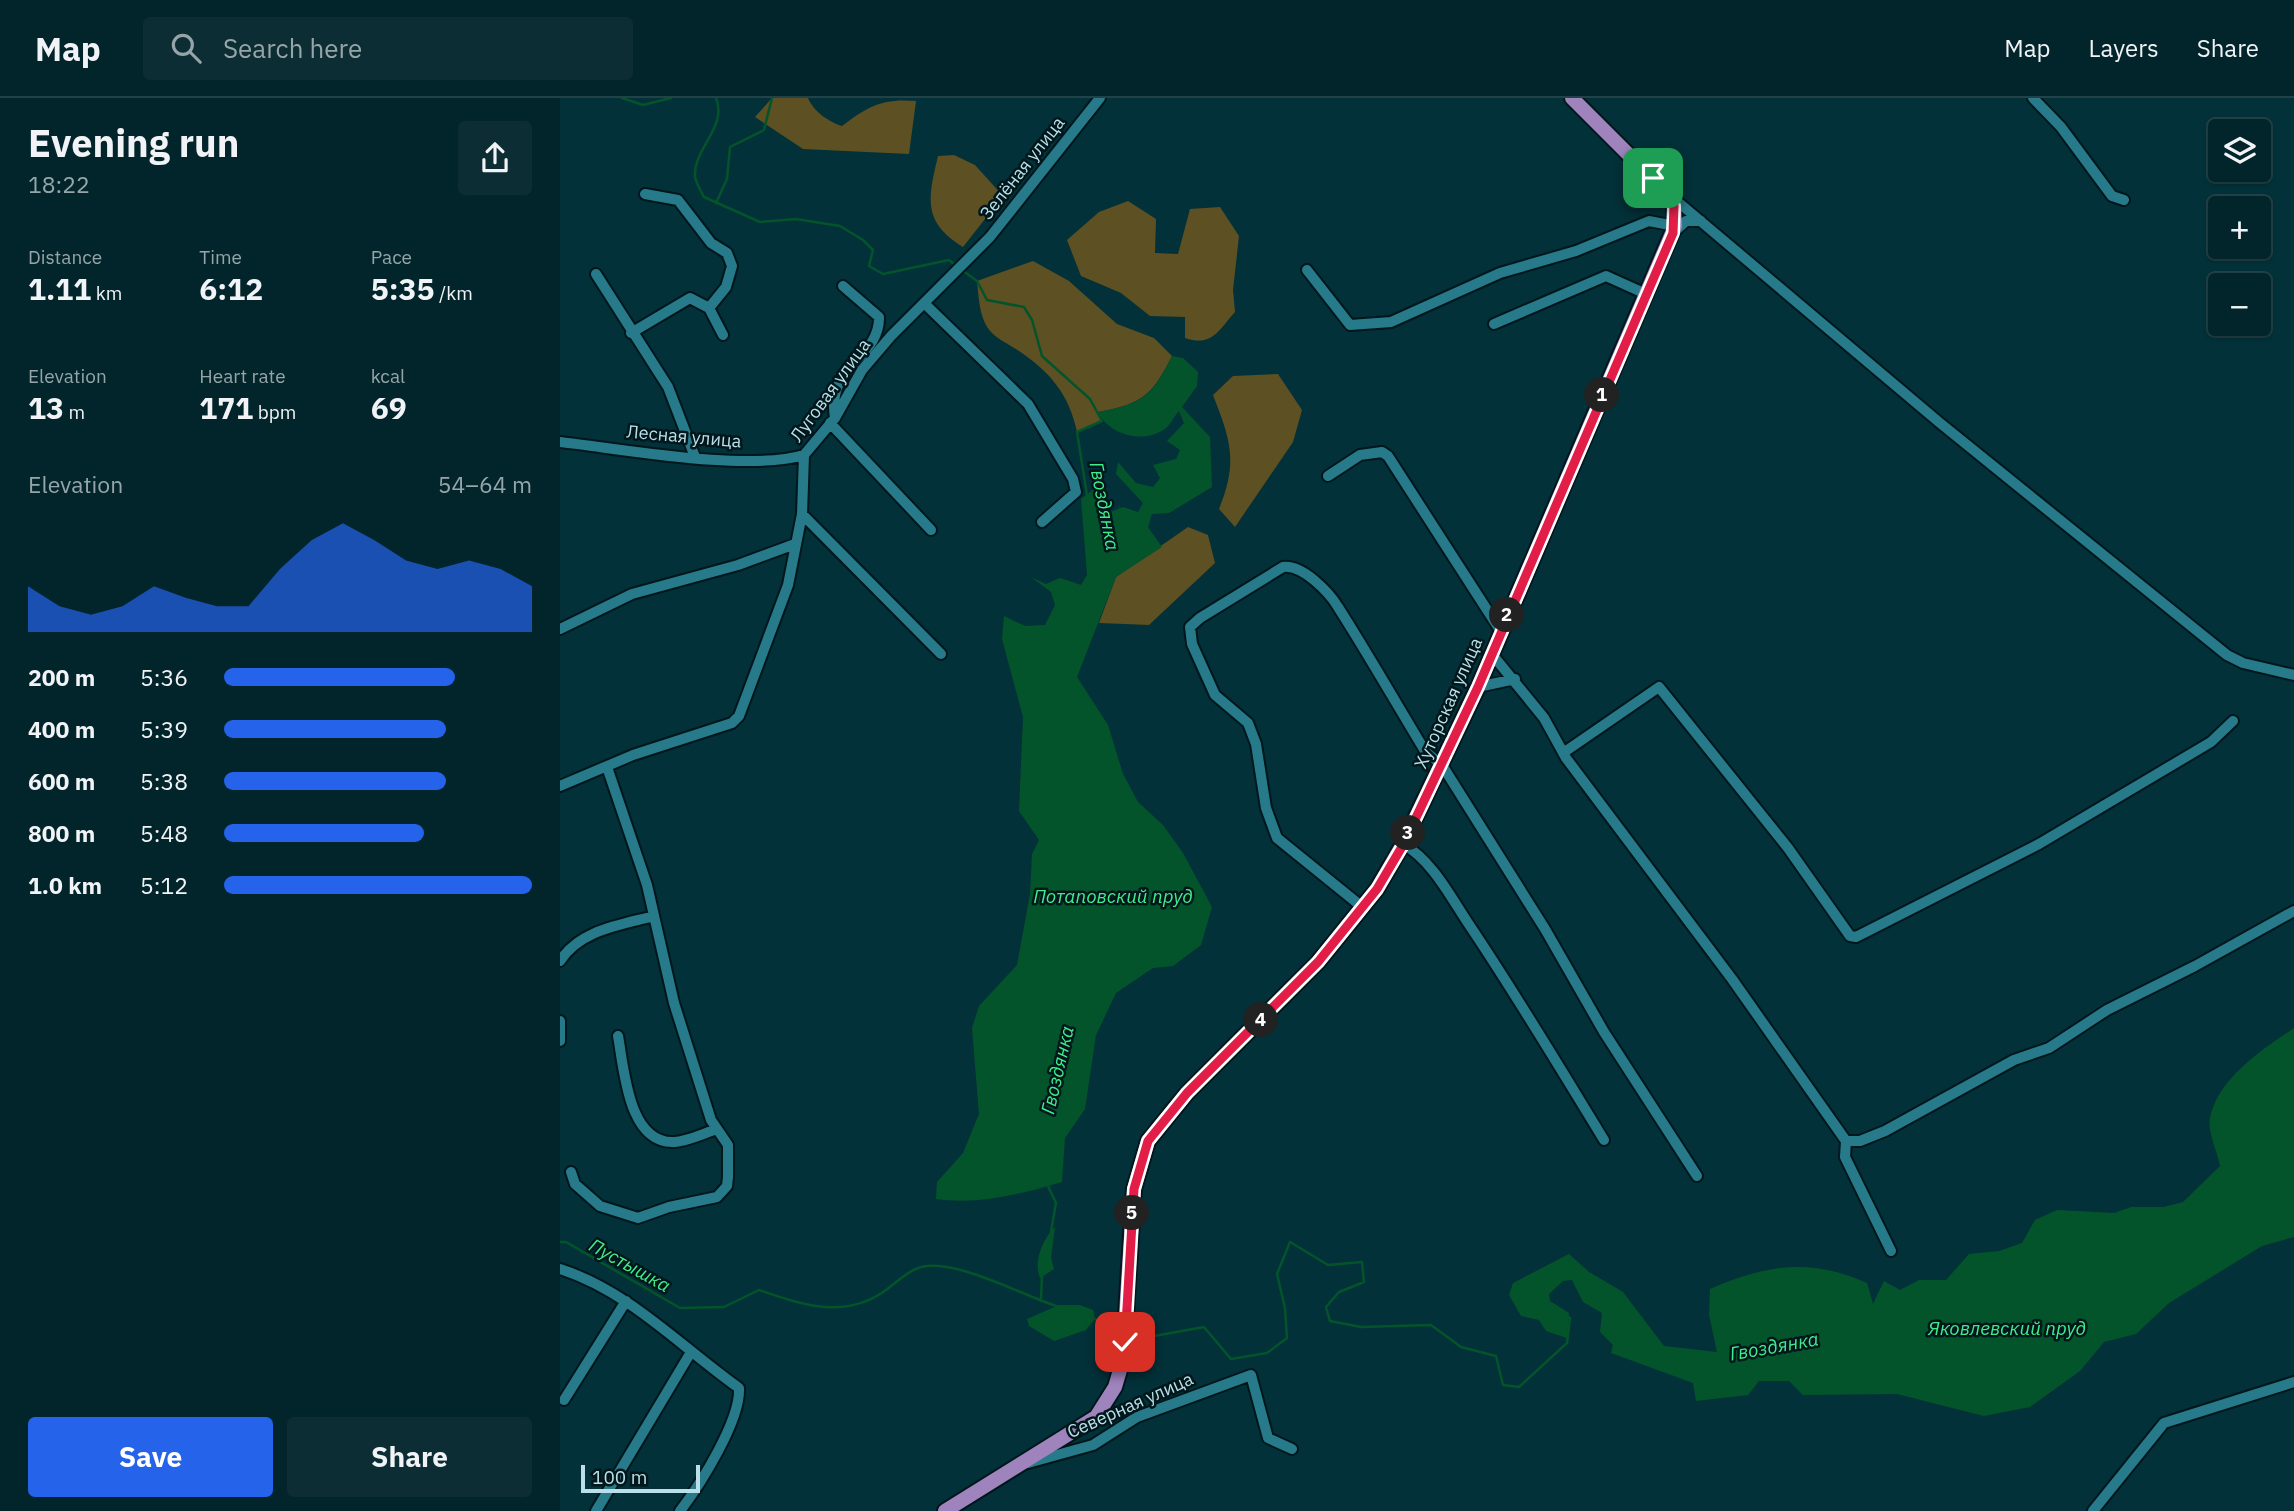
<!DOCTYPE html>
<html lang="en">
<head>
<meta charset="utf-8">
<style>
	:root { --surface:#02252b; --page:#0c2d33; --text:#f1f3f6; --muted:#96a5a9; --line:#234247; --accent:#2563eb }
	body { margin:0; font-family:"IBM Plex Sans",sans-serif; background:var(--page); color:var(--text); height:100vh; display:flex; flex-direction:column; font-size:26px; white-space:nowrap }
	* { box-sizing:border-box; margin:0 }
	p { font-size:23px; color:var(--muted) }
	.icon { flex:none; width:38px; height:38px; fill:none; stroke:currentColor; stroke-width:2; stroke-linecap:round; stroke-linejoin:round }
	.map { position:relative; flex:1; overflow:hidden }
	.panel { display:flex; flex-direction:column; background:var(--surface); width:560px }
	.panel>* { flex:none }
	.fabs { position:absolute; left:1648px; top:21px; display:grid; gap:14px }
	.fabs a { display:grid; place-items:center; width:63px; height:63px; border-radius:7px; background:var(--surface); box-shadow:0 2px 5px #0004,0 0 0 2px var(--line); font-size:35px }
	.scale { position:absolute; left:21px; bottom:18px; width:119px; box-sizing:border-box; padding-left:7px; border:4px solid #badfe8; border-top:0; font-size:19px; line-height:24px; white-space:nowrap; color:#badfe8; -webkit-text-stroke:5px #00171c; paint-order:stroke }
	.pin { position:absolute; display:grid; place-items:center; width:60px; height:60px; color:#fff; margin:-30px; border-radius:14px; box-shadow:0 4px 10px #0006 }
	.km { position:absolute; width:35px; height:35px; margin:-18px; border-radius:50%; background:#222; color:#fff; font-size:19px; line-height:35px; text-align:center }
	.round { display:grid; place-items:center; flex:none; width:74px; height:74px; border-radius:7px; background:var(--page) }
	.head { display:flex; align-items:center; justify-content:space-between; height:119px; padding:0 28px }
	h1 { font-size:38px; font-weight:700; line-height:52px }
	.stats { display:grid; grid-template-columns:repeat(3,1fr); gap:10px; height:119px; padding:7px 28px }
	.stats div { display:grid; align-content:center }
	.stats b { font-size:30px; font-weight:700 }
	.stats small { font-size:19px; font-weight:400 }
	.stats p { font-size:19px }
	.chart { height:196px; padding:14px 28px }
	.chart p { display:flex; justify-content:space-between }
	.chart svg { width:100%; height:126px; margin-top:7px; fill:var(--accent); opacity:.7 }
	.button { display:flex; gap:14px; margin-top:auto; padding:14px 28px }
	.button a { flex:1; height:80px; border-radius:7px; background:var(--accent); color:#fff; font-size:28px; font-weight:700; line-height:80px; text-align:center }
	.button a+a { background:var(--page); color:var(--text) }
	ul { padding:0 28px; list-style:none; font-size:23px }
	li { display:grid; grid-template-columns:112px 84px 1fr; align-items:center; height:52px }
	li i { height:18px; border-radius:9px; background:var(--accent) }
	header { display:flex; align-items:center; gap:42px; box-sizing:border-box; height:98px; padding:0 35px; background:var(--surface); border-bottom:2px solid var(--line) }
	header strong { font-size:33px }
	nav { display:flex; gap:38px; margin-inline-start:auto; font-size:24px }
	.search { width:490px; height:63px; background:var(--page); display:flex; align-items:center; gap:18px; box-sizing:border-box; padding:0 24px; border-radius:7px; color:var(--muted); font-size:26px }
	main { display:flex; flex:1; min-height:0 }
	.map>svg:first-child { display:block }
	.green { fill:#5d5022 }
	.water { fill:#04542b }
	.lines { fill:none; stroke-linecap:round; stroke-linejoin:round }
	.stream { stroke:#04542b; stroke-width:2.5 }
	.minor-casing { stroke:#00171c; stroke-width:14 }
	.major-casing { stroke:#00171c; stroke-width:18 }
	.minor { stroke:#277a8a; stroke-width:10 }
	.major { stroke:#9f83bd; stroke-width:14 }
	.route-casing { stroke:#fff; stroke-width:14 }
	.route { stroke:#e11d48; stroke-width:9 }
	.labels { text-anchor:middle; dominant-baseline:central; stroke-width:5; stroke-linejoin:round; paint-order:stroke }
	.street-label { font-size:18px; fill:#badfe8; stroke:#00171c }
	.water-label { font-size:19px; font-style:italic; fill:#41ed8a; stroke:#00171c }
</style>
</head>
<body>
<header>
<strong>Map</strong>
<div class="search"><svg class="icon" aria-label="search" viewBox="0 0 24 24"><circle cx="10" cy="10" r="6"/><path d="M15 15l6 6"/></svg>Search here</div>
<nav><a>Map</a><a>Layers</a><a>Share</a></nav>
</header>
<main>
<section class="panel">
<div class="head"><div><h1>Evening run</h1><p>18:22</p></div><a class="round"><svg class="icon" aria-label="share" viewBox="0 0 24 24"><path d="M12 15V3M7 8l5-5 5 5M5 13v7h14v-7"/></svg></a></div>
<div class="stats">
<div><p>Distance</p><b>1.11<small> km</small></b></div>
<div><p>Time</p><b>6:12</b></div>
<div><p>Pace</p><b>5:35<small> /km</small></b></div>
</div>
<div class="stats">
<div><p>Elevation</p><b>13<small> m</small></b></div>
<div><p>Heart rate</p><b>171<small> bpm</small></b></div>
<div><p>kcal</p><b>69</b></div>
</div>
<div class="chart"><p><span>Elevation</span>54–64 m</p>
<svg viewBox="0 0 160 44" preserveAspectRatio="none"><path d="M0 44V28L10 35L20 38L30 35L40 28L50 32L60 35L70 35L80 22L90 12L100 6L110 12L120 19L130 22L140 19L150 22L160 28V44z"/></svg>
</div>
<ul>
<li><b>200 m</b>5:36<i style="width:75%"></i></li>
<li><b>400 m</b>5:39<i style="width:72%"></i></li>
<li><b>600 m</b>5:38<i style="width:72%"></i></li>
<li><b>800 m</b>5:48<i style="width:65%"></i></li>
<li><b>1.0 km</b>5:12<i style="width:100%"></i></li>
</ul>
<div class="button"><a>Save</a><a>Share</a></div>
</section>
<div class="map">
<svg width="1734" height="1413" viewBox="0 0 1734 1413">
	<rect width="100%" height="100%" fill="#033139"/>
	<path class="green" d="M 212,0 L 248,0 C 253,13 269,24 282,28 C 308,8 323,0 356,3 L 349,56 L 243,51 L 195,19 Z
		M 394,57 L 415,67 L 443,98 L 403,149 C 362,124 368,100 378,58 Z
		M 568,103 L 596,121 L 595,155 L 618,156 L 630,111 L 660,109 L 679,138 L 673,192 L 675,214 C 658,233 652,249 625,240 L 625,219 L 590,218 L 561,195 L 521,178 L 507,142 L 539,114 Z
		M 473,163 L 509,183 L 557,226 L 594,240 L 612,258 C 592,298 582,306 538,314 L 542,323 L 517,334 C 509,296 490,274 459,253 C 450,247 439,242 432,235 C 419,222 419,200 417,183 Z
		M 718,276 L 742,312 L 733,344 L 675,429 L 659,411 C 678,364 671,343 653,297 L 673,278 Z
		M 628,429 L 648,437 L 655,465 L 589,527 L 539,525 L 556,479 Z"/>
	<path class="water" d="M 612,258 L 623,260 L 638,274 L 637,288 L 622,309 L 650,339 L 652,389 L 609,415 L 592,416 L 588,429 L 602,449 L 556,479 L 517,579 L 548,627 L 563,676 L 578,704 L 603,727 L 623,755 L 652,809 L 641,847 L 613,868 L 593,870 L 556,895 L 536,937 L 525,1011 L 505,1040 L 502,1084 C 461,1096 419,1107 376,1101 L 377,1084 L 403,1055 L 419,1016 L 412,930 L 419,908 L 457,867 L 470,796 L 472,756 L 479,742 L 459,713 L 463,619 L 442,541 L 444,518 L 465,528 L 485,527 L 495,507 L 491,494 L 471,479 L 486,486 L 500,480 L 521,487 L 527,477 L 521,401 L 535,390 L 545,416 L 563,409 L 578,414 L 583,405 L 556,376 L 558,364 L 576,385 L 593,389 L 600,380 L 593,367 L 616,361 L 620,352 L 607,343 L 624,325 L 619,313 C 615,317 611,326 606,330 C 584,347 549,337 538,314 C 582,306 592,299 612,258 Z
		M 1734,930 L 1734,1139 L 1702,1148 L 1609,1205 L 1576,1236 L 1544,1244 L 1520,1273 L 1470,1309 L 1424,1318 L 1337,1296 L 1243,1297 L 1229,1283 L 1199,1283 L 1188,1297 L 1136,1303 L 1133,1285 L 1051,1255 L 1053,1247 L 1040,1234 L 1042,1215 L 1023,1204 L 1012,1182 L 1003,1183 L 989,1196 L 990,1203 L 1009,1215 L 1007,1240 L 986,1233 L 979,1222 L 961,1218 L 949,1197 L 953,1185 L 1009,1156 L 1029,1174 L 1063,1194 L 1104,1248 L 1157,1254 L 1149,1217 L 1150,1191 C 1206,1167 1249,1159 1307,1185 L 1313,1206 L 1324,1183 L 1340,1192 L 1359,1182 L 1386,1182 L 1409,1156 L 1439,1153 L 1462,1145 L 1475,1122 L 1497,1112 L 1554,1115 L 1571,1109 L 1604,1109 L 1623,1104 L 1660,1068 C 1658,1055 1647,1033 1650,1020 C 1658,980 1703,951 1734,930 Z
		M 495,1129 L 491,1160 L 494,1171 L 480,1180 C 473,1164 483,1140 495,1129 Z
		M 499,1207 L 520,1207 L 533,1212 L 535,1221 L 526,1232 L 494,1243 L 469,1228 L 467,1221 Z"/>
	<g class="lines">
		<path class="stream" d="M 62,0 L 83,7 L 111,0
			M 156,0 C 168,29 133,50 135,79 C 136,85 141,93 144,99 L 200,124 L 236,121 L 280,128 L 303,142 L 313,152 L 309,168 L 323,176 L 389,162 L 396,168
			M 156,105 L 167,81 L 170,49 L 204,32 L 212,0
			M 402,172 L 417,183 L 427,202 L 464,209 L 472,222 L 482,258 L 530,301 L 542,323 L 517,334 L 527,397
			M 488,1088 L 496,1105 L 491,1134
			M 0,1144 L 6,1144 L 120,1210 L 164,1209 L 199,1192 C 243,1207 285,1222 326,1192 C 338,1183 352,1169 367,1168 C 402,1164 464,1198 499,1209
			M 481,1203 L 482,1175
			M 535,1221 L 553,1230
			M 583,1240 L 644,1229 L 671,1261 L 707,1255 L 727,1240 L 725,1210 L 717,1176 L 730,1144 L 768,1167 L 802,1164 L 804,1184 L 779,1194 L 766,1209 L 770,1223 L 801,1229 L 871,1227 L 901,1249 L 936,1258 L 943,1287 L 959,1289 L 1007,1245 L 1010,1220 L 1007,1218"/>
		<g class="minor-casing">
			<path id="minor" d="M 1473,0 L 1501,29 L 1552,98 L 1564,102
				M 85,96 L 118,102 L 151,145 L 167,155 L 172,168 L 166,189 L 149,210
				M 1112,99 L 1380,325 L 1667,557 L 1683,565 L 1734,577
				M 1113,135 L 1126,123 L 1141,123
				M 747,172 L 790,227 L 831,224 L 940,175 L 1016,153 L 1089,123 L 1115,128
				M 36,176 L 108,289 L 135,359
				M 365,206 L 468,306 L 513,381 L 516,394 L 482,424
				M 934,226 L 1046,178 L 1086,196
				M 71,235 L 130,200 L 149,210 L 163,237
				M 275,320 C 266,265 320,261 319,219 L 283,188
				M 270,325 L 371,432
				M 0,344 C 63,351 186,374 244,357
				M 768,378 L 800,357 L 822,354 L 828,358 L 940,532
				M 242,416 L 381,556
				M 0,531 L 72,496 L 178,467 L 235,446
				M 931,555 L 984,620 L 1006,660 L 1172,881 L 1286,1043 L 1300,1043 L 1325,1033 L 1454,962 L 1489,950 L 1547,912 L 1635,868 L 1734,813
				M 918,589 L 955,581
				M 1003,655 L 1099,589 L 1228,750 L 1290,838 L 1296,839 L 1479,746 L 1651,644 L 1673,623
				M 0,688 L 73,657 L 172,625 L 179,618 L 228,487 L 242,416 L 244,357 L 275,320 L 302,272 L 331,238 L 430,139 L 540,0
				M 843,746 C 873,763 891,800 910,828 C 957,898 1000,970 1044,1042
				M 801,808 L 717,740 L 706,710 L 696,646 L 688,625 L 655,597 L 632,546 L 630,529 L 640,520 L 723,469 C 742,466 769,494 778,509 C 808,556 836,605 865,653 L 882,667 L 985,831 L 1044,934 L 1137,1078
				M 0,863 C 20,832 60,827 94,818
				M 0,923 L 0,943
				M 58,938 C 64,970 68,1046 114,1044 C 128,1043 143,1036 156,1031
				M 1286,1043 L 1285,1059 L 1331,1153
				M 11,1074 L 15,1086 L 40,1108 L 78,1120 L 109,1109 L 157,1099 L 167,1088 L 168,1079 L 168,1047 L 151,1022 L 114,905 L 87,787 L 47,669
				M 0,1171 C 69,1193 121,1249 179,1290 C 181,1322 140,1387 120,1413
				M 4,1302 L 66,1203
				M 468,1365 L 533,1347 L 577,1319 L 691,1277 L 708,1340 L 732,1351
				M 36,1413 L 131,1254
				M 1533,1413 L 1604,1325 L 1734,1284"/>
		</g>
		<g class="major-casing">
			<path id="major" d="M 385,1413 L 536,1319 L 555,1289 L 563,1262 L 574,1091 L 588,1043 L 627,995 L 758,864 L 817,791 L 843,746 L 918,589 L 1115,128 L 1114,108 L 1107,95 L 1012,0"/>
		</g>
		<use href="#minor" class="minor"/>
		<use href="#major" class="major"/>
	</g>
	<g class="lines">
		<g class="route-casing">
			<path id="route" d="M 565,1244 L 574,1091 L 588,1043 L 627,995 L 758,864 L 817,791 L 843,747 L 918,589 L 1113,135 L 1114,108 L 1093,80"/>
		</g>
		<use href="#route" class="route"/>
	</g>
	<g class="labels">
		<g class="street-label">
			<text transform="translate(462 70) rotate(-52)">Зелёная улица</text>
			<text transform="translate(270 292) rotate(-54)">Луговая улица</text>
			<text transform="translate(124 338) rotate(5)">Лесная улица</text>
			<text transform="translate(888 605) rotate(-66)">Хуторская улица</text>
			<text transform="translate(570 1307) rotate(-24)">Северная улица</text>
		</g>
		<g class="water-label">
			<text transform="translate(545 408) rotate(79)">Гвоздянка</text>
			<text x="553" y="798">Потаповский пруд</text>
			<text transform="translate(497 972) rotate(-77)">Гвоздянка</text>
			<text transform="translate(70 1167) rotate(29)">Пустышка</text>
			<text x="1447" y="1230">Яковлевский пруд</text>
			<text transform="translate(1214 1248) rotate(-10)">Гвоздянка</text>
		</g>
	</g>
</svg>
<div class="fabs">
<a><svg class="icon" aria-label="layers" viewBox="0 0 24 24"><path d="M12 4l9 5-9 5-9-5zM3 14l9 5 9-5"/></svg></a>
<a>+</a>
<a>−</a>
</div>
<div class="scale">100 m</div>
<div class="pin" style="left:1093px;top:80px;background:#1e9e55"><svg class="icon" aria-label="arrive" viewBox="0 0 24 24"><path d="M6 21V4h12l-3 4 3 4H6"/></svg></div>
<div class="pin" style="left:565px;top:1244px;background:#d93025"><svg class="icon" aria-label="check" viewBox="0 0 24 24"><path d="M5 12l5 5 9-10"/></svg></div>
<b class="km" style="left:1042px;top:297px">1</b>
<b class="km" style="left:947px;top:517px">2</b>
<b class="km" style="left:848px;top:735px">3</b>
<b class="km" style="left:701px;top:922px">4</b>
<b class="km" style="left:572px;top:1115px">5</b>
</div>
</main>
</body>
</html>
